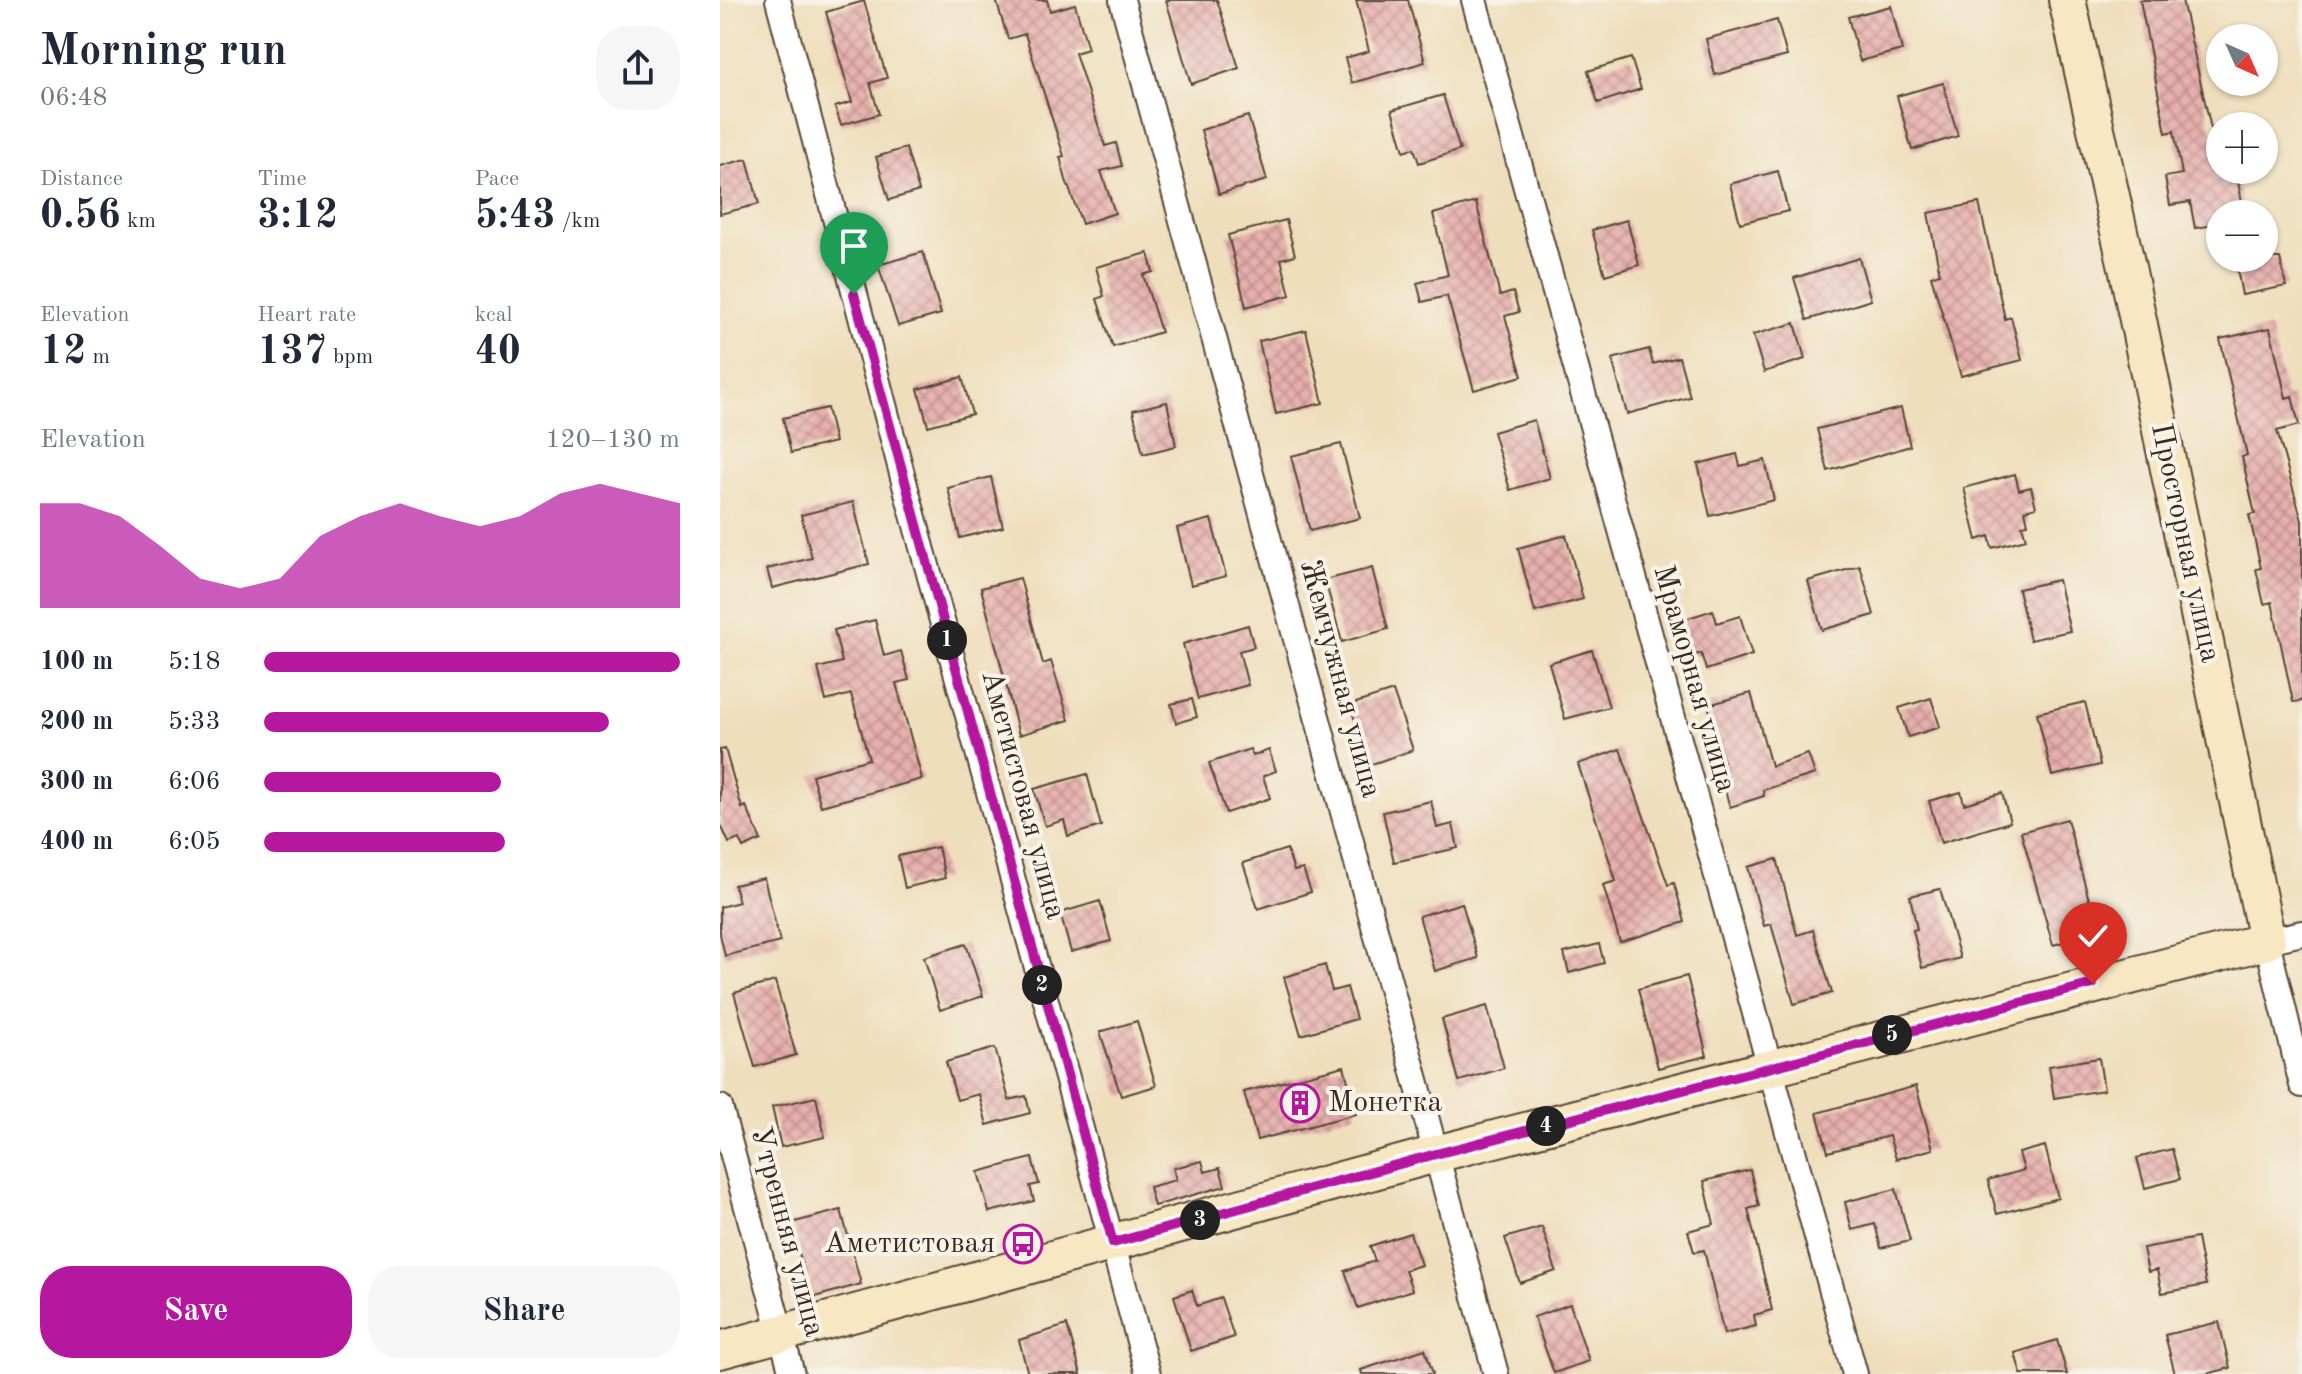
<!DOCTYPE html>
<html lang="en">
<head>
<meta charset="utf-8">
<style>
	:root { --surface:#fff; --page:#f6f6f7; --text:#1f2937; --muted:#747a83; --accent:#b5179e }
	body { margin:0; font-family:"Old Standard TT",serif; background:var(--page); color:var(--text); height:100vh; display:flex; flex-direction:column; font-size:30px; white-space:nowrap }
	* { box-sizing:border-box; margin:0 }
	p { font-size:26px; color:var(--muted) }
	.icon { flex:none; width:44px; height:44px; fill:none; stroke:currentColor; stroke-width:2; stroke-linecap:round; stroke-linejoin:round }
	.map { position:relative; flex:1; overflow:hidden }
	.side { display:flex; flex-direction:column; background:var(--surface); width:720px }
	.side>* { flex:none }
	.needle { width:52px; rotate:135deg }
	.controls { position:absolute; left:1486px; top:24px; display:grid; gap:16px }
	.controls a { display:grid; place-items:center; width:72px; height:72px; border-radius:50%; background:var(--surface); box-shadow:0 2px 6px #0004; font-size:40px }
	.pin { position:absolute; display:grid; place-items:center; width:68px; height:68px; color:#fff; margin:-82px -34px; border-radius:50% 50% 50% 0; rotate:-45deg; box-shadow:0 0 8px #0007 }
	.pin .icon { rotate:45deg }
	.km { position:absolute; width:40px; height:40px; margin:-20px; border-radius:50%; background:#222; color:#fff; font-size:22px; line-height:40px; text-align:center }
	.round { display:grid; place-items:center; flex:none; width:84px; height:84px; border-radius:32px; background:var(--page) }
	.head { display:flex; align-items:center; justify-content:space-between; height:136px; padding:0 40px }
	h1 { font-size:44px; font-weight:800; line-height:60px }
	.figures { display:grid; grid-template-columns:repeat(3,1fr); gap:12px; height:136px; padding:8px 40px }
	.figures div { display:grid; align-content:center }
	.figures b { font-size:40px; font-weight:800 }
	.figures small { font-size:22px; font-weight:400 }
	.figures p { font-size:22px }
	.chart { height:224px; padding:16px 40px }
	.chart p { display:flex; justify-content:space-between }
	.chart svg { width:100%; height:144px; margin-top:8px; fill:var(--accent); opacity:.7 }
	.primary-button { display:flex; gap:16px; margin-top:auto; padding:16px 40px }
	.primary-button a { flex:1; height:92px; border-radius:32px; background:var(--accent); color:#fff; font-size:32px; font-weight:800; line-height:92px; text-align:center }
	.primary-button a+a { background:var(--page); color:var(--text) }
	ul { padding:0 40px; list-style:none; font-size:26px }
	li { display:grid; grid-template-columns:128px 96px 1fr; align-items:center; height:60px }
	li i { height:20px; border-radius:10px; background:var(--accent) }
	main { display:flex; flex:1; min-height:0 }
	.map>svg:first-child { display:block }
	.building { fill:url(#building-cross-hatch) }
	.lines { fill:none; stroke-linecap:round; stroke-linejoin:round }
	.street-casing { stroke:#564536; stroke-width:28 }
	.secondary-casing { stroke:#564536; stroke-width:40 }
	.street { stroke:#fff; stroke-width:24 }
	.secondary { stroke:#f7e8c3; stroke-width:36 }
	.route-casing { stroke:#fff; stroke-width:16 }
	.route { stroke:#b5179e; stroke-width:10 }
	.labels { text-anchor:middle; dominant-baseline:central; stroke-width:8; stroke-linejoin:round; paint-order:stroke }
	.street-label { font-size:30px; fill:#3b2a1e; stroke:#f7f3e8 }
	.poi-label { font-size:30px; fill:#3b2a1e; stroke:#f7f3e8; text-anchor:start }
</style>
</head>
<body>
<main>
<section class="side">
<div class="head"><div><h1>Morning run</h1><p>06:48</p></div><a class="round"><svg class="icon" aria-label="share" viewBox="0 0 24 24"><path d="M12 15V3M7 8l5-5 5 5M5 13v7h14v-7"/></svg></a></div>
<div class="figures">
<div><p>Distance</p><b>0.56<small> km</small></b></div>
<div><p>Time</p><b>3:12</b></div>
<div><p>Pace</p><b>5:43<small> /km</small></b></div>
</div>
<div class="figures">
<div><p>Elevation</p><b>12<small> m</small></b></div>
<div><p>Heart rate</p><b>137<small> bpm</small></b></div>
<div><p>kcal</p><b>40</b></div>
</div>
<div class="chart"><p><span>Elevation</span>120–130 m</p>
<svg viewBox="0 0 160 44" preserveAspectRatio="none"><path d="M0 44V12L10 12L20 16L30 25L40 35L50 38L60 35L70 22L80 16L90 12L100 16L110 19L120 16L130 9L140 6L150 9L160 12V44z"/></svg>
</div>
<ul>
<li><b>100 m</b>5:18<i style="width:100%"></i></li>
<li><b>200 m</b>5:33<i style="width:83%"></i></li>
<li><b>300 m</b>6:06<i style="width:57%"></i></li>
<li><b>400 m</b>6:05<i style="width:58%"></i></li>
</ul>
<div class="primary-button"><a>Save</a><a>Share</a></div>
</section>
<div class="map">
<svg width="1582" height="1374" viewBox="0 0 1582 1374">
	<defs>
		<pattern id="building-cross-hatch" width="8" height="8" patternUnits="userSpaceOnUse" patternTransform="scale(2)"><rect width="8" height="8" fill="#e7afad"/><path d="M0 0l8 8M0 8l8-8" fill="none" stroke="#bc8f8c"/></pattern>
	</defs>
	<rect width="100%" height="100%" fill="#f7f3e8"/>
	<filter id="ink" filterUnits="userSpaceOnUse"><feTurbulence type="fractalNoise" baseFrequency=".0125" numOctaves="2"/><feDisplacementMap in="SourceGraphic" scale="16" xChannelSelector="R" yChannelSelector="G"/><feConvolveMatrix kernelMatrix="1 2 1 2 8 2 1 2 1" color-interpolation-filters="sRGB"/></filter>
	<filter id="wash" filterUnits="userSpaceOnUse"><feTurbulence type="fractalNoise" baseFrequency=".006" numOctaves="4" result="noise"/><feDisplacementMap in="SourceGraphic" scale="32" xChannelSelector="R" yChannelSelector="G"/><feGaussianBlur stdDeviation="1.8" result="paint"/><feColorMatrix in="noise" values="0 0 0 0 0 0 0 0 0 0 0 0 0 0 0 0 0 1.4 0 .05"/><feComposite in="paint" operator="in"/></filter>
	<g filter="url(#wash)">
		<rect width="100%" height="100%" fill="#efdebc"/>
		<g id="blocks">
			<path class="building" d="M 276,0 L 327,0 L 330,11 L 355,4 L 368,49 L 355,53 L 385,146 L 396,143 L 402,166 L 381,171 L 395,213 L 362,224 L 346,180 L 340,157 L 344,156 L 305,34 L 288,39 Z
				M 446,0 L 497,0 L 519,68 L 471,84 Z
				M 636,0 L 688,0 L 705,62 L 632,83 L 625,58 L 649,51 Z
				M 1420,0 L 1462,0 L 1494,142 L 1500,141 L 1500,170 L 1516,170 L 1524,214 L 1500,214 L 1500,224 L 1475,228 L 1470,202 L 1450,205 L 1445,177 L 1462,174 L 1454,131 L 1446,133 Z
				M 144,1 L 167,78 L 150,83 L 159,114 L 121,125 L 115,107 L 132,102 L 106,12 Z
				M 1171,6 L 1182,50 L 1140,61 L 1128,17 Z
				M 1057,20 L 1067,56 L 995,75 L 986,39 Z
				M 911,58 L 921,89 L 878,103 L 868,71 Z
				M 1223,83 L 1238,136 L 1192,150 L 1177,96 Z
				M 723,95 L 740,150 L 699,163 L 694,148 L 684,151 L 672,110 Z
				M 528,116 L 547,180 L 499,194 L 481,130 Z
				M 186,148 L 199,191 L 169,200 L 156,157 Z
				M 27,159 L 39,204 L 0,214 L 0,166 Z
				M 1058,171 L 1068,211 L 1020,223 L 1010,184 Z
				M 756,202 L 780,296 L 793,292 L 799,312 L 785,316 L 802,376 L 754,390 L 727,296 L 702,302 L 697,283 L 728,275 L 713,214 Z
				M 1259,203 L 1285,319 L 1291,317 L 1302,360 L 1241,376 L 1211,276 L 1220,274 L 1208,213 Z
				M 566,220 L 575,255 L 561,259 L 570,295 L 526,307 L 508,235 Z
				M 907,220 L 919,265 L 885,275 L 872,230 Z
				M 203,252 L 221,314 L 178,326 L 158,265 Z
				M 428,253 L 433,272 L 423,275 L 441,332 L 393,347 L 377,299 L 384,296 L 376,267 Z
				M 1139,258 L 1151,300 L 1087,320 L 1074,278 Z
				M 1515,258 L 1560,258 L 1566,286 L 1522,295 Z
				M 1075,323 L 1085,359 L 1044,372 L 1033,335 Z
				M 1550,328 L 1566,398 L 1572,396 L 1579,425 L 1557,431 L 1582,521 L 1582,701 L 1573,702 L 1552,602 L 1544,604 L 1536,569 L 1541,568 L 1529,515 L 1535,514 L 1522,457 L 1527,455 L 1500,339 Z
				M 586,330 L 603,403 L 556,414 L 539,341 Z
				M 929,349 L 933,364 L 959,357 L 970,397 L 907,414 L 892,359 Z
				M 242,377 L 252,414 L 208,426 L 198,389 Z
				M 447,402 L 456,446 L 423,454 L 413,410 Z
				M 107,408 L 115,442 L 71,453 L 63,418 Z
				M 1181,408 L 1190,446 L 1108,471 L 1097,429 Z
				M 814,420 L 830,478 L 790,490 L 773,432 Z
				M 621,444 L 640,518 L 590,531 L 571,456 Z
				M 1017,454 L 1020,466 L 1045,460 L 1054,500 L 990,516 L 978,464 Z
				M 1295,474 L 1299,490 L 1311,487 L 1316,507 L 1305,510 L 1308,524 L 1302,525 L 1306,539 L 1272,548 L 1269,536 L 1257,540 L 1244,488 Z
				M 271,477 L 283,527 L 240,538 L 228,488 Z
				M 133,502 L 149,564 L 52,588 L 47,569 L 92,558 L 81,515 Z
				M 491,519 L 506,576 L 471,585 L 457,528 Z
				M 846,535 L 863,599 L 815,612 L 798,548 Z
				M 1140,566 L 1154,615 L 1102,630 L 1088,581 Z
				M 652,568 L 668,629 L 622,642 L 605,580 Z
				M 300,578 L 323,664 L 331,661 L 349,720 L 299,735 L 261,588 Z
				M 1338,580 L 1350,631 L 1310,640 L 1298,589 Z
				M 993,610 L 997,623 L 1020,616 L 1032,655 L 986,670 L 981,653 L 967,658 L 956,622 Z
				M 155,620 L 164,656 L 181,651 L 189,680 L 176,683 L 202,779 L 101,806 L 92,775 L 149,759 L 131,694 L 106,701 L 98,668 L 122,662 L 114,630 Z
				M 528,625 L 534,647 L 519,651 L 528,685 L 478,699 L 463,644 Z
				M 872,650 L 889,707 L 845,719 L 829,663 Z
				M 673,691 L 693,750 L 649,765 L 630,705 Z
				M 1031,693 L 1051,766 L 1088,754 L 1095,774 L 1043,790 L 1044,796 L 1010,807 L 1001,778 L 1007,776 L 988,705 Z
				M 1211,698 L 1220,727 L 1188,737 L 1179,708 Z
				M 472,699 L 477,717 L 456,723 L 451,704 Z
				M 1365,702 L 1380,765 L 1332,776 L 1317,713 Z
				M 5,749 L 22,808 L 26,806 L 41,840 L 23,848 L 19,839 L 9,843 L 0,823 L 0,750 Z
				M 530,749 L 533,756 L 549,750 L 556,771 L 543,776 L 550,798 L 506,813 L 489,763 Z
				M 900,749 L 948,885 L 954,883 L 965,922 L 900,942 L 883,885 L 896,881 L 858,764 Z
				M 367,774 L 381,826 L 348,836 L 344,820 L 325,826 L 314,789 Z
				M 1241,792 L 1244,804 L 1282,793 L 1290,822 L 1221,843 L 1209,801 Z
				M 711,801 L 717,828 L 733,824 L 738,848 L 674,862 L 663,812 Z
				M 1347,819 L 1378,933 L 1333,945 L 1301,832 Z
				M 218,847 L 225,878 L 185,888 L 178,856 Z
				M 567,849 L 574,871 L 583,869 L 591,892 L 538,909 L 523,863 Z
				M 1057,859 L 1077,935 L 1093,930 L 1112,993 L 1074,1004 L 1051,924 L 1044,926 L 1028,867 Z
				M 44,878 L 60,942 L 5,956 L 0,934 L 0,907 L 19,902 L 14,885 Z
				M 1220,889 L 1240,958 L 1202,968 L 1193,930 L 1197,929 L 1190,896 Z
				M 380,901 L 391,941 L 351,952 L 340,913 Z
				M 742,903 L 758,958 L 715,971 L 699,916 Z
				M 246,944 L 263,996 L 220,1010 L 204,957 Z
				M 879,944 L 884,963 L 849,973 L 844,953 Z
				M 605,965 L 612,991 L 627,987 L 636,1019 L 581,1035 L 564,977 Z
				M 967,976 L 987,1056 L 938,1068 L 918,989 Z
				M 55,981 L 76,1055 L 35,1067 L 14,993 Z
				M 767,1006 L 784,1068 L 739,1081 L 722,1019 Z
				M 417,1021 L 436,1086 L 401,1096 L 380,1032 Z
				M 275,1048 L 289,1100 L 306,1096 L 310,1113 L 267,1125 L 259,1094 L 237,1100 L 226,1062 Z
				M 1379,1058 L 1384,1090 L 1334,1098 L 1329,1066 Z
				M 624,1066 L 636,1114 L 537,1140 L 524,1092 Z
				M 1196,1086 L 1213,1149 L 1176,1159 L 1169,1136 L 1108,1152 L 1097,1113 Z
				M 96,1097 L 105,1137 L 61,1147 L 52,1107 Z
				M 1325,1146 L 1338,1198 L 1277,1214 L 1268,1180 L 1304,1170 L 1299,1153 Z
				M 1452,1149 L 1460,1179 L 1425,1188 L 1417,1158 Z
				M 312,1158 L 319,1184 L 310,1186 L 314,1201 L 269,1212 L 258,1172 Z
				M 482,1161 L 485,1172 L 500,1168 L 505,1186 L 434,1206 L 429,1187 L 456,1180 L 453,1168 Z
				M 1030,1170 L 1039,1206 L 1028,1209 L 1052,1310 L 1034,1315 L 1036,1326 L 1004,1334 L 984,1250 L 974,1252 L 968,1231 L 994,1224 L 984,1181 Z
				M 1176,1189 L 1190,1241 L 1161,1248 L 1155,1224 L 1132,1230 L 1125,1202 Z
				M 121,1210 L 141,1284 L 91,1298 L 71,1223 Z
				M 822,1227 L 836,1271 L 800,1283 L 785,1238 Z
				M 690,1233 L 701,1265 L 685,1270 L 692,1290 L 638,1308 L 625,1271 L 655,1261 L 650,1246 Z
				M 1477,1238 L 1486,1285 L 1442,1293 L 1437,1270 L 1428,1272 L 1423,1248 Z
				M 472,1290 L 477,1306 L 501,1298 L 514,1337 L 471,1351 L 454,1296 Z
				M 850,1304 L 869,1361 L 834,1373 L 814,1317 Z
				M 1499,1322 L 1510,1368 L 1486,1374 L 1455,1374 L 1445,1335 Z
				M 347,1325 L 361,1374 L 308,1374 L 299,1340 Z
				M 1337,1340 L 1347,1374 L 1301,1374 L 1295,1353 Z
				M 705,1349 L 713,1374 L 642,1374 L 641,1370 Z"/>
		</g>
	</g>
	<g filter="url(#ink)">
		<use href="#blocks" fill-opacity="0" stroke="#564536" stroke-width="2"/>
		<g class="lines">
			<g class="street-casing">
				<path id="street" d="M 58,0 L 186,489 L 428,1374
					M 402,0 L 776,1374
					M 754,0 L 1135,1374
					M 1582,933 L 1547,941 L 1582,1085
					M 0,1107 L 72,1374"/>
			</g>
			<g class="secondary-casing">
				<path id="secondary" d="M 0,1350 L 716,1154 L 1547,941 L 1407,267 L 1347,0"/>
			</g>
			<use href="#street" class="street"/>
			<use href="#secondary" class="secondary"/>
		</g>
	</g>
	<g class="lines" filter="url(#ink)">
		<g class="route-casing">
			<path id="route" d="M 134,294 L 393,1243 L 716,1154 L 1373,984"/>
		</g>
		<use href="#route" class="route"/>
	</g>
	<defs>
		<g id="building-ring" transform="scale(2)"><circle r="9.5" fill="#f7f3e8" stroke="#b5179e" stroke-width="1.5"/><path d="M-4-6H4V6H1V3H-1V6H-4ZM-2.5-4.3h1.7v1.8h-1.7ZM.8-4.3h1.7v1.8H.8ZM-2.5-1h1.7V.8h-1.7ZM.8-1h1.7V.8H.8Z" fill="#b5179e"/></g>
		<g id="bus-ring" transform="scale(2)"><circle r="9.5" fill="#f7f3e8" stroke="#b5179e" stroke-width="1.5"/><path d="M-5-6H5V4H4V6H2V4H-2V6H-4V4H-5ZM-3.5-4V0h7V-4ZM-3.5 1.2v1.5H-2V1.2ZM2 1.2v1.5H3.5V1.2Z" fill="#b5179e"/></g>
	</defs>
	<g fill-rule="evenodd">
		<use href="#building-ring" x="580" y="1103"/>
		<use href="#bus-ring" x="303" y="1244"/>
	</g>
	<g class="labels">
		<g class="street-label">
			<text transform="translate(1465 543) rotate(78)">Просторная улица</text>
			<text transform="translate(620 679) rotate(75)">Жемчужная улица</text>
			<text transform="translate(974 679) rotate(74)">Мраморная улица</text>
			<text transform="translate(303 795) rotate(75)">Аметистовая улица</text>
			<text transform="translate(67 1232) rotate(75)">Утренняя улица</text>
		</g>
		<g class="poi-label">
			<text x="608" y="1103">Монетка</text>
			<text x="275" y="1244" text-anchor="end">Аметистовая</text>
		</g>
	</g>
</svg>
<div class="controls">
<a><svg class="needle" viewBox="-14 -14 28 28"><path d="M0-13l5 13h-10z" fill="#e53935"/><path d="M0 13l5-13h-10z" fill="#747a83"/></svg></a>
<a>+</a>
<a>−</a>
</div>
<div class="pin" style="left:134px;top:294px;background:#1e9e55"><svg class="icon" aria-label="arrive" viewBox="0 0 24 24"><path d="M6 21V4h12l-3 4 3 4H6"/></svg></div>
<div class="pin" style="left:1373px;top:984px;background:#d93025"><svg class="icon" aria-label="check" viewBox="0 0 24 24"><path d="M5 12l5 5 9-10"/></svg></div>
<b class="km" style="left:227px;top:640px">1</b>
<b class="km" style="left:322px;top:985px">2</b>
<b class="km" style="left:480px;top:1220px">3</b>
<b class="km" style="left:826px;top:1126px">4</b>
<b class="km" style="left:1172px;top:1035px">5</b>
</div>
</main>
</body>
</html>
